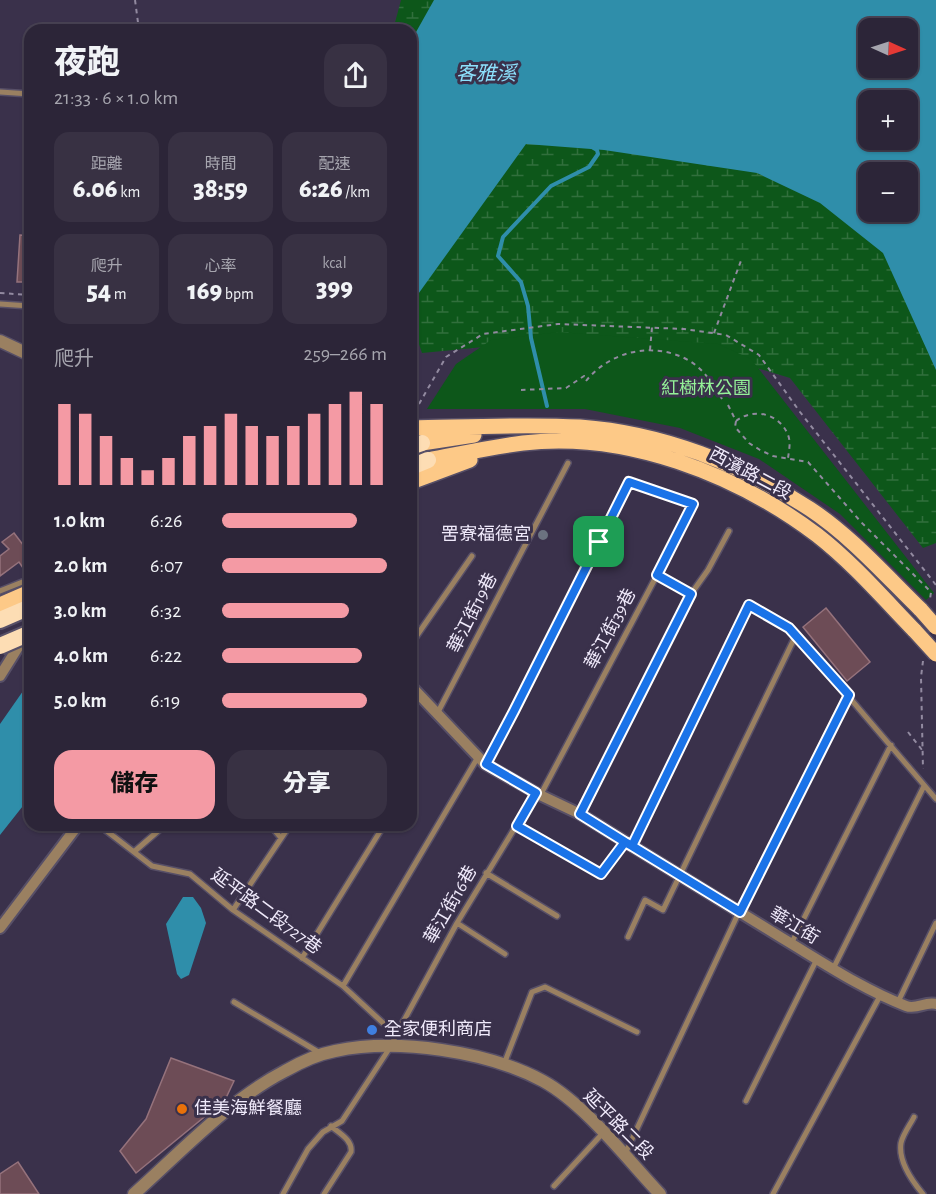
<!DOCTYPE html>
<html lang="zh-TW">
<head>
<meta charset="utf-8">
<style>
	:root { --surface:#2c2538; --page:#383143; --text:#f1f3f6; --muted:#a6a5ae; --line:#484253; --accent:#f49aa4 }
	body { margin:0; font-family:"Alegreya Sans","Noto Sans TC",sans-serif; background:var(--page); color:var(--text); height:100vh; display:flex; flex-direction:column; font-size:22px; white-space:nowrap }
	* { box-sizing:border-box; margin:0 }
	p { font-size:20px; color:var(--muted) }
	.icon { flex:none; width:33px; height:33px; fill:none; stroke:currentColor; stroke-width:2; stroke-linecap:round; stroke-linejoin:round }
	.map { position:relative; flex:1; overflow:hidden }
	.side { position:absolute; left:24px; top:24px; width:393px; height:807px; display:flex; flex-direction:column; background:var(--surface); border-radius:18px; box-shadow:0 2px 4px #0004,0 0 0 2px var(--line) }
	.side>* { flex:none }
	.needle { width:39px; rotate:93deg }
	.controls { position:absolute; left:858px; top:18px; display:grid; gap:12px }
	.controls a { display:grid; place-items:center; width:60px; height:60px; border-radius:12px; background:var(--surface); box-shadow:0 2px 4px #0004,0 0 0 2px var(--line); font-size:30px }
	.pin { position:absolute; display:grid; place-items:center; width:51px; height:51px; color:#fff; margin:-26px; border-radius:12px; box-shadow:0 3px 9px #0006 }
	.round { display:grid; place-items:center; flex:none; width:63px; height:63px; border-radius:18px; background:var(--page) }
	.headline { display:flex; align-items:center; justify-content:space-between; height:102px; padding:0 30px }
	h1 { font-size:33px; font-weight:800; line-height:45px }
	.figures { display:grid; grid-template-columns:repeat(3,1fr); gap:9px; height:102px; padding:6px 30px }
	.figures div { display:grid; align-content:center; border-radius:15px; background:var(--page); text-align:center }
	.figures b { font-size:26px; font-weight:800 }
	.figures small { font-size:16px; font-weight:400 }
	.figures p { font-size:16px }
	.chart { height:168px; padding:12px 30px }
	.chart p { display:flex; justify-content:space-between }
	.chart svg { width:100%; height:108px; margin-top:6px; stroke:var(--accent); stroke-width:6 }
	.primary-button { display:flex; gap:12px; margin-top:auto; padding:12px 30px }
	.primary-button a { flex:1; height:69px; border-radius:18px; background:var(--accent); color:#111; font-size:24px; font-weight:800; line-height:69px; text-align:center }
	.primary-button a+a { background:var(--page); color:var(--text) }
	ul { padding:0 30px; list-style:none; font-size:20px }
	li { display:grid; grid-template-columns:96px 72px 1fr; align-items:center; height:45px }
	li i { height:15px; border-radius:8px; background:var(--accent) }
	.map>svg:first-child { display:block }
	.wetland { fill:url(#wetland-marsh); fill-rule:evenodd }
	.park { fill:#0d571a }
	.water { fill:#2f8eaa; fill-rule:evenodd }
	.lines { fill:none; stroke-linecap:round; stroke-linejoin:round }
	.stream { stroke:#2f8eaa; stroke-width:4 }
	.building { fill:#6d4c56; stroke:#95727c; stroke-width:1.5 }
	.service-casing { stroke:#574f67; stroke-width:8 }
	.minor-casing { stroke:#574f67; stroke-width:14 }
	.tertiary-casing { stroke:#574f67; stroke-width:15 }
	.primary-casing { stroke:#574f67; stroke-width:18 }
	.trunk-casing { stroke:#574f67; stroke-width:20 }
	.path { stroke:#928aa0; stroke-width:2; stroke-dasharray:4.5 4.5; stroke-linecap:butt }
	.service { stroke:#9a8061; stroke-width:5 }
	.minor { stroke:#9a8061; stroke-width:10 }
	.tertiary { stroke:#9a8061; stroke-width:12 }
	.primary { stroke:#fdc987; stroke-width:15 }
	.trunk { stroke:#fdddb4; stroke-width:16 }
	.primary-bridge-casing { stroke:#574f67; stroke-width:18; stroke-linecap:butt }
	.trunk-bridge-casing { stroke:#574f67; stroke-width:20; stroke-linecap:butt }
	.primary-bridge { stroke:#fdc987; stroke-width:15 }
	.trunk-bridge { stroke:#fdddb4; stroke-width:16 }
	.route-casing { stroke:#fff; stroke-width:12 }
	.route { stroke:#1a73e8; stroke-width:8 }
	.worship-dot { fill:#6b7280; stroke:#3a314b; stroke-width:2 }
	.shop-dot { fill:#3f7fe0; stroke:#3a314b; stroke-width:2 }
	.food-dot { fill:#e8710a; stroke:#3a314b; stroke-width:2 }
	.labels { text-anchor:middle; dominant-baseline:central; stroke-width:6; stroke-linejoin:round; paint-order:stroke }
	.park-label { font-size:18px; fill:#94f198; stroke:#3a314b }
	.street-label { font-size:18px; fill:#f0eafb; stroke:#3a314b }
	.poi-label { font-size:18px; fill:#f0eafb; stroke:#3a314b; text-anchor:start }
	.water-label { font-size:20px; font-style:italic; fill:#8de1fd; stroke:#3a314b }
</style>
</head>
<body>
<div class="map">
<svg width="936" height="1194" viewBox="0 0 936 1194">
	<defs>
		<pattern id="wetland-marsh" width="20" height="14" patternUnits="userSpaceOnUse" patternTransform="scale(1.5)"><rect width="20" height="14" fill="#0d571a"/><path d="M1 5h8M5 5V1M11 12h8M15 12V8" fill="none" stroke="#316f3c"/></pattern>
	</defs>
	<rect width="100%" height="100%" fill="#3a314b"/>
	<path class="wetland" d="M 401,0 L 936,0 L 936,543 L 923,548 L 790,378 L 687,347 L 586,337 L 422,353 L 411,321 L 411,30 L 393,30 ZM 868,28 L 908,28 L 908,68 L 868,68 ZM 868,100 L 908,100 L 908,140 L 868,140 ZM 868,172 L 908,172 L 908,212 L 868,212 Z"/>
	<path class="park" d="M 559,332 L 718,344 L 751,359 L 934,593 L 926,600 L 840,514 L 759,459 L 680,428 L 585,409 L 427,409 L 456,364 L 491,340 Z"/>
	<path class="water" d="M 434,0 L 936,0 L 936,370 L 883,253 L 820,203 L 757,173 L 604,150 L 526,144 L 411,304 L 411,41 ZM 908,28 L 908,68 L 868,68 L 868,28 ZM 908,100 L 908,140 L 868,140 L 868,100 ZM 868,172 L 908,172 L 908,212 L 868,212 Z
		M 30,681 L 30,797 L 0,835 L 0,724 Z
		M 183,897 L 193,897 L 201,908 L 206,923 L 189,975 L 181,979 L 177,974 L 166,924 Z"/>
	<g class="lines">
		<path class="stream" d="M 547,406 L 531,338 L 528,306 L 521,282 L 498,256 L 503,237 L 551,186 L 589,167 L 598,154 L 597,150 L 592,147"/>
	</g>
	<path class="building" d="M 20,235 L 30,236 L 28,282 L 17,282 Z
		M 14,533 L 30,554 L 30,562 L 23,568 L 19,562 L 0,576 L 0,556 L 9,549 L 2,542 Z
		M 826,608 L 870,662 L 847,681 L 803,627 Z
		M 171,1058 L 234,1081 L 225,1100 L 136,1173 L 120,1151 L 146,1119 Z
		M 18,1162 L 39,1194 L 0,1194 L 0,1174 Z"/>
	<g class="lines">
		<g class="service-casing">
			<path id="service" d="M 0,92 L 30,94
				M 0,304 L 30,306
				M 657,575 L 691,594
				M 0,591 L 30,579
				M 411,644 L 472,556
				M 438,712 L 568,463
				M 485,764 L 514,711 L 629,482 L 693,504 L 657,575 L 541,794
				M 580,814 L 691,594 L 708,570 L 729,531
				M 99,825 L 152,866 L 190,874 L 233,910 L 343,986 L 396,1035 L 391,1046 L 342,1121 L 323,1132 L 308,1149 L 283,1194
				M 270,825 L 281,838
				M 517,826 L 601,874 L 625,841
				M 632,846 L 749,605 L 789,628 L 796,635 L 936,799
				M 135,851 L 165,825
				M 486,873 L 557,916
				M 233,910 L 290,825
				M 457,923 L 505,954
				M 628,937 L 645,900 L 663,910 L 796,635
				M 791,944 L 891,745
				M 302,958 L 384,825
				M 833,969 L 924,786
				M 343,986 L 478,757
				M 234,1002 L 320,1053
				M 898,1002 L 936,923
				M 396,1035 L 457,923 L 536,793
				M 504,1064 L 532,992 L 545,987 L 637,1032
				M 746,1101 L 817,959
				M 914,1117 C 910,1125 903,1134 901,1143 C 898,1162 912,1181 923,1194
				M 625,1154 L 739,912 L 849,695
				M 554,1186 L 603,1133
				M 324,1194 L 351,1152 C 353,1140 339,1133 331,1126
				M 773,1194 L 880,996"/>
		</g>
		<g class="minor-casing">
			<path id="minor" d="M 0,676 L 25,636
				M 411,686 L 485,764 L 540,795 L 580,814 C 647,855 714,897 782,938 C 822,962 862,989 906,1006 C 917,1010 925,1001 936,1004
				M 0,928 L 78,825"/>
		</g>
		<g class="tertiary-casing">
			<path id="tertiary" d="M 0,341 L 30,355
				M 134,1194 C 181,1152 229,1100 285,1071 C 299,1063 319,1054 335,1051 C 397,1038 487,1051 543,1081 C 585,1104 627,1159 660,1194"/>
		</g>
		<g class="primary-casing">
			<path id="primary" d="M 411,428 C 467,427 524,424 580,427 C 662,433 741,464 810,509 C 851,536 886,576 921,610
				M 422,443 L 474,435
				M 428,460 C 460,454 491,447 523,443 C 626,431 736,474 817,535 C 853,563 884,599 915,631
				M 411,482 L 470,460
				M 0,605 L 30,592"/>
		</g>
		<g class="trunk-casing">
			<path id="trunk" d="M 411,447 L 422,443
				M 411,467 L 428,460
				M 0,620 L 30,607"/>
		</g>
		<path class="path" d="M 135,0 L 139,30
			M 0,293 L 30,295
			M 714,333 L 742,258
			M 650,350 L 652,327
			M 586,381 C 610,351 653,341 688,360 C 703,368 714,385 722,399
			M 521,390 L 566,388 L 584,376 L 588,378
			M 411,400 L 419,404 L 446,357 L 483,334 L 558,324 L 684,329 L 726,335 L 759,355 L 800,412 L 936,585
			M 728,405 L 736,421 L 735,427 L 749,443 L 760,450 L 773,456 L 808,462 L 861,522 L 931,592 L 930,599
			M 736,421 C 754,407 780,414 788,435 C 791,442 789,451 788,458
			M 923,661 L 921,677 L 923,769
			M 908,732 L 922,750"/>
		<use href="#service" class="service"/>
		<use href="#minor" class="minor"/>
		<use href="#tertiary" class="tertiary"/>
		<use href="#primary" class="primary"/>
		<use href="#trunk" class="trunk"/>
		<g class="primary-bridge-casing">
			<path id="primary-bridge" d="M 921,610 L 936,627
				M 915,631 L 936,654"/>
		</g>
		<g class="trunk-bridge-casing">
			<path id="trunk-bridge" d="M 0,646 L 30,633"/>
		</g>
		<use href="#primary-bridge" class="primary-bridge"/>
		<use href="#trunk-bridge" class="trunk-bridge"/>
	</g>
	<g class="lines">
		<g class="route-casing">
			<path id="route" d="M 599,542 L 514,711 L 486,764 L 536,793 L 517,826 L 601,874 L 625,842 L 632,846 L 740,912 L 849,695 L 789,628 L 749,605 L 632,846 L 625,842 L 580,814 L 691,594 L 657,575 L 693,504 L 629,482 L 599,542"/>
		</g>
		<use href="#route" class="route"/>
	</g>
	<circle class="worship-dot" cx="543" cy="535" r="6"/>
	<circle class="shop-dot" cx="372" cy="1030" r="6"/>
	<circle class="food-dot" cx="182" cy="1109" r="6"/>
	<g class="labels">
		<g class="park-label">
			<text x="706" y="389">紅樹林公園</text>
		</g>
		<g class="street-label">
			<text transform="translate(750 474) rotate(28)">西濱路二段</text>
			<text transform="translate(473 613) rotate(-63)">華江街19巷</text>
			<text transform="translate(611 629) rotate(-62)">華江街39巷</text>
			<text transform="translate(451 905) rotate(-60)">華江街16巷</text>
			<text transform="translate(266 912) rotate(36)">延平路二段727巷</text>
			<text transform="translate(794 926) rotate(31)">華江街</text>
			<text transform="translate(618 1125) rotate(45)">延平路二段</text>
		</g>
		<g class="poi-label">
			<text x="531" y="535" text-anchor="end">罟寮福德宮</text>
			<text x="384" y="1030">全家便利商店</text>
			<text x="194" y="1109">佳美海鮮餐廳</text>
		</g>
		<g class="water-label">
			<text x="486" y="74">客雅溪</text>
		</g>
	</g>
</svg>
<div class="controls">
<a><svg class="needle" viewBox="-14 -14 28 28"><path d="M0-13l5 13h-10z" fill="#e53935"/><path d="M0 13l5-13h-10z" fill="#a6a5ae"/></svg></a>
<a>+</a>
<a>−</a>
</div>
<div class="pin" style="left:599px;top:542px;background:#1e9e55"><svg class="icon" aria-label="arrive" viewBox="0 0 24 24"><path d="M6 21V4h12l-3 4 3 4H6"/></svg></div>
<section class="side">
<div class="headline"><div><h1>夜跑</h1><p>21:33 · 6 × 1.0 km</p></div><a class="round"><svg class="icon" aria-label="share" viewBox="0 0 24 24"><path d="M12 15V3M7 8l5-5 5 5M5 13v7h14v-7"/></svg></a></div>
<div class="figures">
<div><p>距離</p><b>6.06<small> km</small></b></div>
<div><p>時間</p><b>38:59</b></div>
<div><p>配速</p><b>6:26<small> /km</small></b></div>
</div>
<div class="figures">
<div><p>爬升</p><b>54<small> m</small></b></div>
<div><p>心率</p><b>169<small> bpm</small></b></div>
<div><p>kcal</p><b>399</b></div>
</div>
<div class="chart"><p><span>爬升</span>259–266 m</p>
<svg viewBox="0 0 160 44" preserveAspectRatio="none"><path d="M5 44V11M15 44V15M25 44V24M35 44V33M45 44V38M55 44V33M65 44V24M75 44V20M85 44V15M95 44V20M105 44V24M115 44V20M125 44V15M135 44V11M145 44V6M155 44V11"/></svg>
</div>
<ul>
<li><b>1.0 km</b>6:26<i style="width:82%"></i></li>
<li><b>2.0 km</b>6:07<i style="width:100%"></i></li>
<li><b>3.0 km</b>6:32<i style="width:77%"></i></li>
<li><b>4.0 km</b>6:22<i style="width:85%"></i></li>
<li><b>5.0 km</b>6:19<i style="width:88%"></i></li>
</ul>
<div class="primary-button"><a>儲存</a><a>分享</a></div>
</section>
</div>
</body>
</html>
